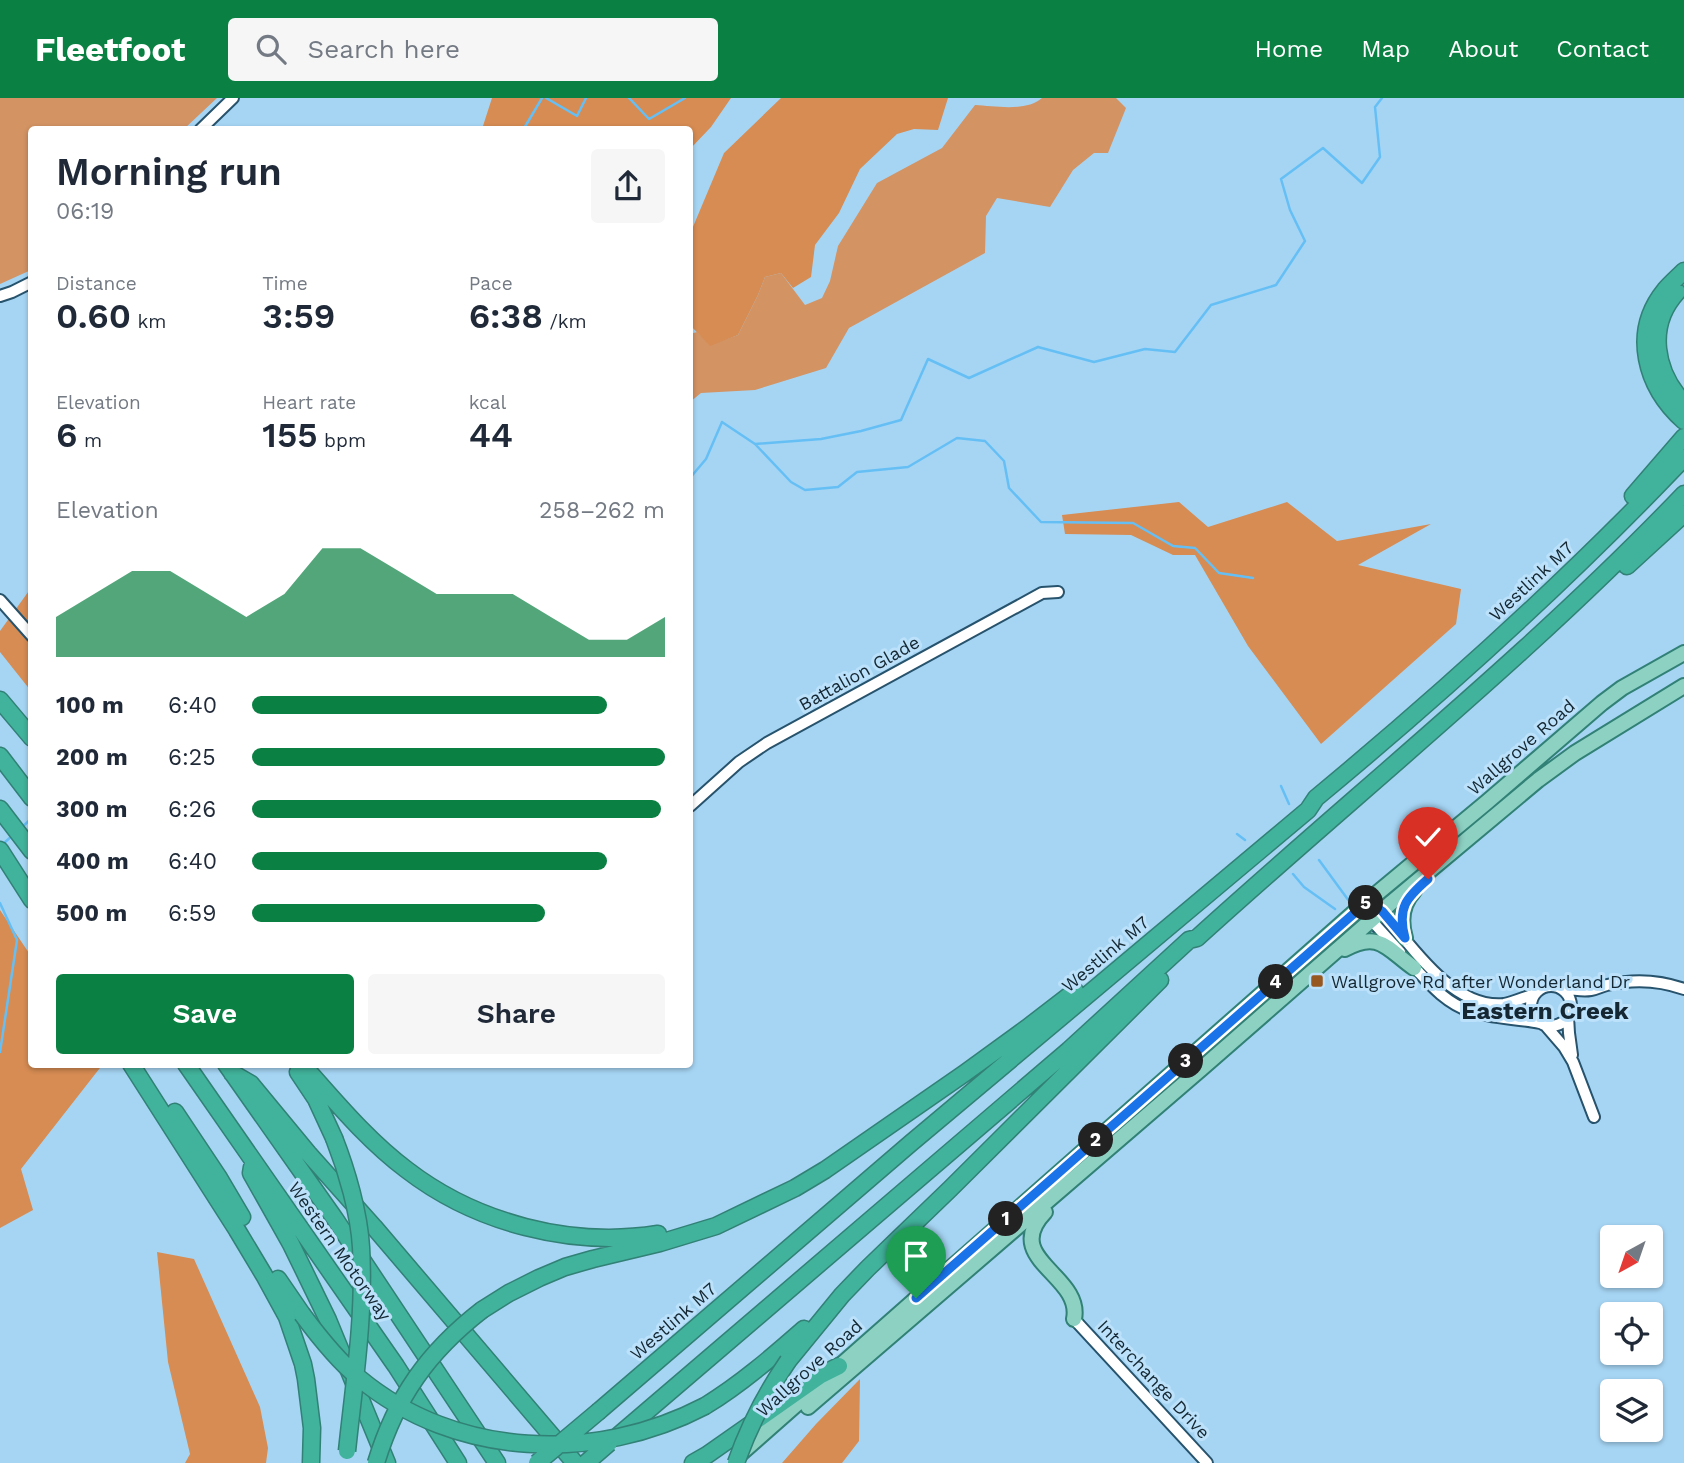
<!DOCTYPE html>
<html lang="en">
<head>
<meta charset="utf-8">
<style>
	:root { --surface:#fff; --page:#f6f6f7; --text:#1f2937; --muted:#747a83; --accent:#0b8043 }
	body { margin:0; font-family:"Work Sans",sans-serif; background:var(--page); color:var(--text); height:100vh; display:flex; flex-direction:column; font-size:26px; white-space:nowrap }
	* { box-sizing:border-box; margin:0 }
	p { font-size:23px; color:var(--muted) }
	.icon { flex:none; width:38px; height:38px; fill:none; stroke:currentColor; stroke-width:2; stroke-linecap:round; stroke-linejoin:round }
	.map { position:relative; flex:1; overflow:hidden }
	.drawer { position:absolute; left:28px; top:28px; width:665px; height:942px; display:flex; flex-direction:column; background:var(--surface); border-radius:7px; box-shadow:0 2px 5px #0004 }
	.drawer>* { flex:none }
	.needle { width:46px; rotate:220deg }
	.fabs { position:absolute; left:1600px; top:1127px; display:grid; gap:14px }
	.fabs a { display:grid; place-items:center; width:63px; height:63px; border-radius:7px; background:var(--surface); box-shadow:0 2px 5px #0004; font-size:35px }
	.pin { position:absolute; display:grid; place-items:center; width:60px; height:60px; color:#fff; margin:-72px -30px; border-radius:50% 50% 50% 0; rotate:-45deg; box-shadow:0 0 7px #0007 }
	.pin .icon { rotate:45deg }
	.km { position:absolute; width:35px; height:35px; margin:-18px; border-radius:50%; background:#222; color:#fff; font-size:19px; line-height:35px; text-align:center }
	.round { display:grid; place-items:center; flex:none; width:74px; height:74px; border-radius:7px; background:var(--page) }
	.summary { display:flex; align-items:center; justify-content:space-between; height:119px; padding:0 28px }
	h1 { font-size:38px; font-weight:600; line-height:52px }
	.figures { display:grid; grid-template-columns:repeat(3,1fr); gap:10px; height:119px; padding:7px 28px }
	.figures div { display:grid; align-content:center }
	.figures b { font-size:35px; font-weight:600 }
	.figures small { font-size:19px; font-weight:400 }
	.figures p { font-size:19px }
	.chart { height:196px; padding:14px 28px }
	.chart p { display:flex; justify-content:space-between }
	.chart svg { width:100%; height:126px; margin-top:7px; fill:var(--accent); opacity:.7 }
	.cta { display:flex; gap:14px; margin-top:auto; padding:14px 28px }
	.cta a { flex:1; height:80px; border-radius:7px; background:var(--accent); color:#fff; font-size:28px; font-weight:600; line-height:80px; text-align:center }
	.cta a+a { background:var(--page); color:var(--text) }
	ul { padding:0 28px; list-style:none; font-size:23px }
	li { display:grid; grid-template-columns:112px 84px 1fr; align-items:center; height:52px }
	li i { height:18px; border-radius:9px; background:var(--accent) }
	header { display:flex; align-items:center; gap:42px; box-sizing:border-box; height:98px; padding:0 35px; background:var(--accent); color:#fff }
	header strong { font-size:33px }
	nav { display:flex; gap:38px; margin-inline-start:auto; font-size:24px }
	.search { width:490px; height:63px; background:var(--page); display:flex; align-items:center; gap:18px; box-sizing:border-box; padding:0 24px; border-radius:7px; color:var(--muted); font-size:26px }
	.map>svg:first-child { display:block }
	.green { fill:#d39363 }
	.forest { fill:#d68c53 }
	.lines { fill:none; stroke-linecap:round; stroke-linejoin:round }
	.stream { stroke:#65bff5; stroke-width:2.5 }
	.minor-casing { stroke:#27536d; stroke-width:14 }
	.major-casing { stroke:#318176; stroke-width:18 }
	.highway-casing { stroke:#318176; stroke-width:19 }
	.minor { stroke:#fff; stroke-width:10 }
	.major { stroke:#8dd1c3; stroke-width:14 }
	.highway { stroke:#41b29b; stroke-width:16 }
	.highway-bridge-casing { stroke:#318176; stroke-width:19; stroke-linecap:butt }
	.highway-bridge { stroke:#41b29b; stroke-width:16 }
	.route-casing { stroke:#fff; stroke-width:14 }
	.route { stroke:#1a73e8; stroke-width:9 }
	.poi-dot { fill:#975720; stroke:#bce1fa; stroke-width:2.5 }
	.labels { text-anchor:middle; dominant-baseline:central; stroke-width:6; stroke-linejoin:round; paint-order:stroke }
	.street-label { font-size:18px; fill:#142732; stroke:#bce1fa }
	.poi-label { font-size:18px; fill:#142732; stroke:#bce1fa; text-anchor:start }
	.district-label { font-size:24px; font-weight:bold; fill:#142732; stroke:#bce1fa }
</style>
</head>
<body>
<header>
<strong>Fleetfoot</strong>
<div class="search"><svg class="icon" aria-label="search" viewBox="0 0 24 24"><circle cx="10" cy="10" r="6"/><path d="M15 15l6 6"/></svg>Search here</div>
<nav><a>Home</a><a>Map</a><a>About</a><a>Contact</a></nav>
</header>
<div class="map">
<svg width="1684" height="1365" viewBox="0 0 1684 1365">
	<rect width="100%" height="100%" fill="#a6d5f4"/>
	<path class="green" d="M 0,0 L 217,0 L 184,31 L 32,32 L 31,172 L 0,186 Z
		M 1042,0 L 1116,0 L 1126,10 L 1108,55 L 1094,55 L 1073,72 L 1050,109 L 997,100 L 986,118 L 985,155 L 849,230 L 826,270 L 755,292 L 701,295 L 690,304 L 690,236 L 697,234 L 710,247 L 738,237 L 758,197 L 765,179 L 781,175 L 805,207 L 822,200 L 830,183 L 838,148 L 877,85 L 942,50 L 975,7 C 995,8 1026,14 1042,0 Z"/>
	<path class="forest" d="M 492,0 L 731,0 L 711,29 L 690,51 L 690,32 L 482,31 Z
		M 781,0 L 948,0 L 938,32 L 914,31 L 897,36 L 860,71 L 839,115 L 815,147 L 811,179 L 793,190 L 781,175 L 765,179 L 758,197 L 738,237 L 710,248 L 690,227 L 690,136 L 724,55 Z
		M 1179,404 L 1208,429 L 1287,404 L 1337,443 L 1431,426 L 1358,467 L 1461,491 L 1456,526 L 1321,646 L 1248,548 L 1195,457 L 1173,457 L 1131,437 L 1065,436 L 1062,417 Z
		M 31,490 L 31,593 L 0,554 L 0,533 Z
		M 0,812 L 31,858 L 32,966 L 103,966 L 21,1071 L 33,1112 L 0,1130 Z
		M 157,1154 L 194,1161 L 260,1309 L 268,1350 L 266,1365 L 185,1365 L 190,1356 L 168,1264 Z
		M 860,1281 L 859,1343 L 842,1365 L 782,1365 L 816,1326 Z"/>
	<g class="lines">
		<path class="stream" d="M 546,0 L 577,18 L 586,0
			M 629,0 L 649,21 L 685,0
			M 523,32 L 542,0
			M 755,346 L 791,384 L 805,392 L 838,389 L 857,374 L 908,369 L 957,340 L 985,343 L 1004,363 L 1009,390 L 1041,424 L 1133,425 L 1173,448 L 1195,450 L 1219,475 L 1253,480
			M 690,380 L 706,361 L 722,324 L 755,346 L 821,341 L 861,333 L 901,322 L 928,261 L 969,280 L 1038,249 L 1094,264 L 1145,251 L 1175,254 L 1211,207 L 1276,187 L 1305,143 L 1290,112 L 1281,81 L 1323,50 L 1362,85 L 1380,59 L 1375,9 L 1382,0
			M 1281,688 L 1289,706
			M 21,730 L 32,720
			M 1237,736 L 1245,742
			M 3,746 L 14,736
			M 1319,762 L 1349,803
			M 1293,776 L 1304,789 L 1335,811
			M 0,805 L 17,842 L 0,954"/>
		<g class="minor-casing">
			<path id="minor" d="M 200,32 L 233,0
				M 0,198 L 12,194 L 32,184
				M 0,502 L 32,538
				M 690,708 L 739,664 L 767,645 L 1042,495 L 1058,494
				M 1367,804 L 1371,822 L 1400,854
				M 1375,809 L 1382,813 C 1411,848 1453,911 1504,906 C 1514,904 1525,899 1535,896
				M 1411,866 C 1428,884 1445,905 1470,913 C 1492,921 1517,920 1540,925
				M 1553,888 C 1566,890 1578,894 1591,892 C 1597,891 1602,888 1607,887 C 1633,881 1659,882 1684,891
				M1531 908a20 20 0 1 1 40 0a20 20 0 1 1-40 0Z
				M 1568,918 L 1569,935 L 1572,957
				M 1545,927 L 1564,949 L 1573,964 L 1594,1019
				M 1074,1221 L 1207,1365"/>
		</g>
		<g class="major-casing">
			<path id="major" d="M 1405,840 C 1400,823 1401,807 1414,793
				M 1345,851 C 1379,832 1387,851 1414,870
				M 1045,1114 C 1000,1161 1083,1177 1074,1221
				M 808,1309 L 1201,971 L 1392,804 L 1538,682 L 1575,655 L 1684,588
				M 739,1357 L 1357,812 L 1487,704 L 1602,605 L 1622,590 L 1684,555"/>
		</g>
		<g class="highway-casing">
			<path id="highway" d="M 1684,173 C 1678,179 1671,185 1665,192 C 1630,235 1646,289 1684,323
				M 1677,194 C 1646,228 1655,274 1684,305
				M 1633,398 L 1684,339
				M 1627,468 L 1684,416
				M 0,602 L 32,640
				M 0,658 L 32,700
				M 0,711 L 32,753
				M 0,752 L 32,802
				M 131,966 L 237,1132 L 264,1177 L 287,1219 L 303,1266 L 306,1281 L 312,1330 L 311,1365
				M 186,966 L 396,1268 L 458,1365
				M 226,966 L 335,1121 L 497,1365
				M 302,966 C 335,1003 367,1042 407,1072 C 476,1125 571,1150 658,1136
				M 298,974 L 316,1001 L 334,1040
				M 232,975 L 251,986 L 308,1055 L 374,1129 L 575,1365
				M 175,1014 L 219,1080 L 242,1119
				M 252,1069 L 251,1075 L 291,1146 L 328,1222 L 387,1365
				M 278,1181 L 302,1216
				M 482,1212 L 509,1195 L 539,1180 L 565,1169 L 593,1161 L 660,1145 L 716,1128 L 795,1090 L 825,1072 L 965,975 L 1027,930 L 1075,893
				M 788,1263 L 842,1197 L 868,1170 L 950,1091 L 1160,882
				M 705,1308 C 741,1286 772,1259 804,1231
				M 599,1313 L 911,1045 L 1308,712 L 1316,700 C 1444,594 1569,481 1684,360
				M 619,1337 L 1069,952 L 1189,842 L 1197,840 C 1360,692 1532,555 1684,396
				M 693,1365 L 707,1357 L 821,1277 L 839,1268"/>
		</g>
		<use href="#minor" class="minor"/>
		<use href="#major" class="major"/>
		<use href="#highway" class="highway"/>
		<g class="highway-bridge-casing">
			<path id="highway-bridge" d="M 334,1040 C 347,1073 359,1115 361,1149 C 365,1217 354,1286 347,1353
				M 302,1216 C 319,1239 337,1262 359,1280 C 456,1361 596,1365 705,1308
				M 376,1365 C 396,1299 428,1254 482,1212
				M 537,1365 L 599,1313
				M 586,1365 L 609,1345
				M 736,1365 C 749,1328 766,1295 788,1263"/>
		</g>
		<use href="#highway-bridge" class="highway-bridge"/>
	</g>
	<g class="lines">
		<g class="route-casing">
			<path id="route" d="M 916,1200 L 1367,804 L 1382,813 L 1405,840 C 1397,810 1406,800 1428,781"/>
		</g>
		<use href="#route" class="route"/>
	</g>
	<rect class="poi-dot" x="1310" y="876" width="14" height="14" rx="3.5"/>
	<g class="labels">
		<g class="street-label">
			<text transform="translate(1531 483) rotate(-43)">Westlink M7</text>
			<text transform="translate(859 575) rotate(-29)">Battalion Glade</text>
			<text transform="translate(1521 649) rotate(-41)">Wallgrove Road</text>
			<text transform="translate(1105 856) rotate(-40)">Westlink M7</text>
			<text transform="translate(340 1153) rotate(55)">Western Motorway</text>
			<text transform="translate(673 1223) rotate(-41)">Westlink M7</text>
			<text transform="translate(809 1270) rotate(-42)">Wallgrove Road</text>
			<text transform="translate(1154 1281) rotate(47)">Interchange Drive</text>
		</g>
		<g class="poi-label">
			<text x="1331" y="883">Wallgrove Rd after Wonderland Dr</text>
		</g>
		<g class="district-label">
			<text x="1545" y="913">Eastern Creek</text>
		</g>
	</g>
</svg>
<div class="fabs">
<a><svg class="needle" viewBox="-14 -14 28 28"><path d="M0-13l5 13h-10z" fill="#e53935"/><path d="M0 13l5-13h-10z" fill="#747a83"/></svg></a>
<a><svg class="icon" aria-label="locate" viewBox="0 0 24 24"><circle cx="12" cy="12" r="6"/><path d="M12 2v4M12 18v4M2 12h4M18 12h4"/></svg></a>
<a><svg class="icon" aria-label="layers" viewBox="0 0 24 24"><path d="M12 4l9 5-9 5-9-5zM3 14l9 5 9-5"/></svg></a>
</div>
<div class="pin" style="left:916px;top:1200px;background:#1e9e55"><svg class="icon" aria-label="arrive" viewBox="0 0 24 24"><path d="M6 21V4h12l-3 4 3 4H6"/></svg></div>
<div class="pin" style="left:1428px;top:781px;background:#d93025"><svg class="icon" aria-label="check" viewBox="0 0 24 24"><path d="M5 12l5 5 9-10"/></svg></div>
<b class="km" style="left:1006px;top:1121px">1</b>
<b class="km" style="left:1096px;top:1042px">2</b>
<b class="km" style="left:1186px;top:963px">3</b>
<b class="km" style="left:1276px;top:884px">4</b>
<b class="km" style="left:1366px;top:805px">5</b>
<section class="drawer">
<div class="summary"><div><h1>Morning run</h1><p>06:19</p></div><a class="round"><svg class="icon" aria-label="share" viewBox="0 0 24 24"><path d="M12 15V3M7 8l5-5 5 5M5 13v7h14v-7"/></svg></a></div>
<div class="figures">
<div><p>Distance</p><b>0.60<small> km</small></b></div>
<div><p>Time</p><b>3:59</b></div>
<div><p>Pace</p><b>6:38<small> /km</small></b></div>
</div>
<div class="figures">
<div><p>Elevation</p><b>6<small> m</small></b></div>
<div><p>Heart rate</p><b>155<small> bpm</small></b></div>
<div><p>kcal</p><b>44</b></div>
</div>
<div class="chart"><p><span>Elevation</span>258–262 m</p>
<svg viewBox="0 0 160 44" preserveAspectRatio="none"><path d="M0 44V30L10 22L20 14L30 14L40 22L50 30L60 22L70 6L80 6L90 14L100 22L110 22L120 22L130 30L140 38L150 38L160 30V44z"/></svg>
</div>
<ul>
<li><b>100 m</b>6:40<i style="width:86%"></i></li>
<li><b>200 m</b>6:25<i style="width:100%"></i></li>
<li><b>300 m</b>6:26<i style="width:99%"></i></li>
<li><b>400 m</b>6:40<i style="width:86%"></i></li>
<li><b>500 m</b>6:59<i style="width:71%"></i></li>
</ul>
<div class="cta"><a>Save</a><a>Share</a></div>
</section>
</div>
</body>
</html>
